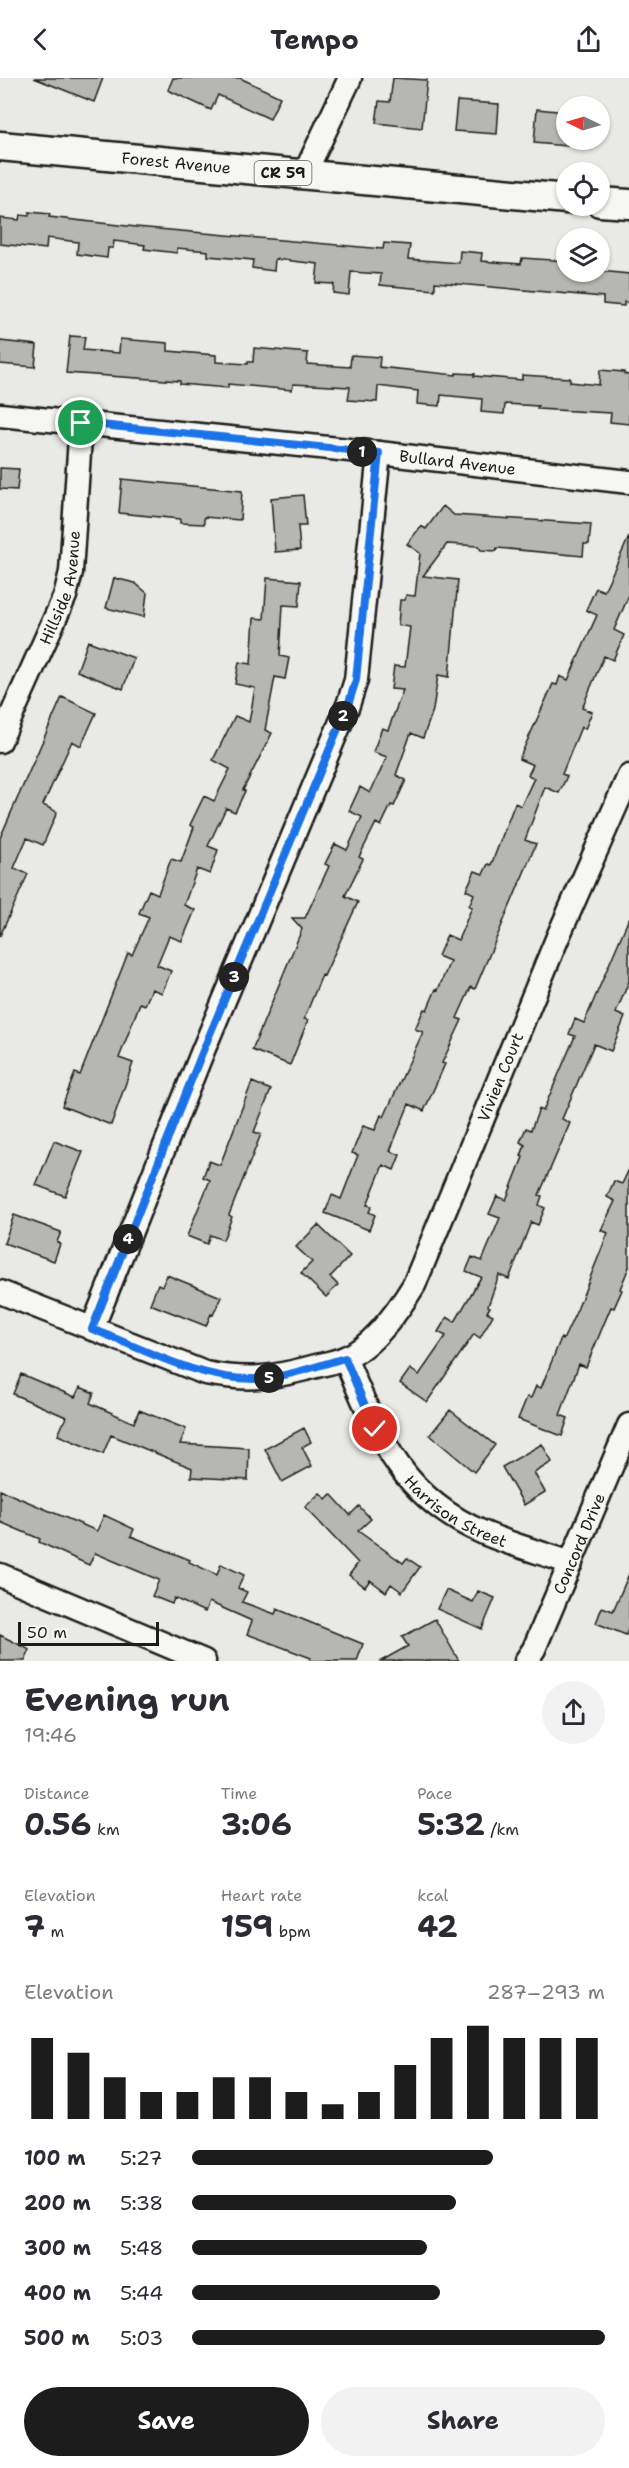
<!DOCTYPE html>
<html lang="en">
<head>
<meta charset="utf-8">
<style>
	:root { --surface:#fff; --page:#f2f2f3; --text:#2b2b33; --muted:#7c7c81; --accent:#1c1c1c }
	body { margin:0; font-family:"Shantell Sans",sans-serif; background:var(--page); color:var(--text); height:100vh; display:flex; flex-direction:column; font-size:22px; white-space:nowrap }
	* { box-sizing:border-box; margin:0 }
	p { font-size:20px; color:var(--muted) }
	.icon { flex:none; width:33px; height:33px; fill:none; stroke:currentColor; stroke-width:2; stroke-linecap:round; stroke-linejoin:round }
	.map { position:relative; height:1583px; overflow:hidden }
	.panel { display:flex; flex-direction:column; background:var(--surface); flex:1 }
	.panel>* { flex:none }
	.needle { width:39px; rotate:275deg }
	.buttons { position:absolute; left:556px; top:18px; display:grid; gap:12px }
	.buttons a { display:grid; place-items:center; width:54px; height:54px; border-radius:50%; background:var(--surface); box-shadow:0 2px 4px #0004; font-size:30px }
	.scale { position:absolute; left:18px; bottom:15px; width:141px; box-sizing:border-box; padding-left:6px; border:3px solid #1c1c1c; border-top:0; font-size:16px; line-height:21px; white-space:nowrap; color:#1c1c1c; -webkit-text-stroke:4px #f6f6f2; paint-order:stroke }
	.pin { position:absolute; display:grid; place-items:center; width:51px; height:51px; color:#fff; margin:-26px; border:3px solid #fff; border-radius:50%; box-shadow:0 2px 6px #0007 }
	.km { position:absolute; width:30px; height:30px; margin:-15px; border-radius:50%; background:#222; color:#fff; font-size:16px; line-height:30px; text-align:center }
	.round { display:grid; place-items:center; flex:none; width:63px; height:63px; border-radius:32px; background:var(--page) }
	.head { display:flex; align-items:center; justify-content:space-between; height:102px; padding:0 24px }
	h1 { font-size:33px; font-weight:700; line-height:45px }
	.stats { display:grid; grid-template-columns:repeat(3,1fr); gap:9px; height:102px; padding:6px 24px }
	.stats div { display:grid; align-content:center }
	.stats b { font-size:30px; font-weight:700 }
	.stats small { font-size:16px; font-weight:400 }
	.stats p { font-size:16px }
	.chart { height:168px; padding:12px 24px }
	.chart p { display:flex; justify-content:space-between }
	.chart svg { width:100%; height:108px; margin-top:6px; stroke:var(--accent); stroke-width:6 }
	.primary-button { display:flex; gap:12px; margin-top:auto; padding:12px 24px }
	.primary-button a { flex:1; height:69px; border-radius:36px; background:var(--accent); color:#fff; font-size:24px; font-weight:700; line-height:69px; text-align:center }
	.primary-button a+a { background:var(--page); color:var(--text) }
	ul { padding:0 24px; list-style:none; font-size:20px }
	li { display:grid; grid-template-columns:96px 72px 1fr; align-items:center; height:45px }
	li i { height:15px; border-radius:8px; background:var(--accent) }
	header { display:flex; justify-content:space-between; align-items:center; height:78px; padding:0 24px; background:var(--surface); font-size:27px; font-weight:700 }
	.map>svg:first-child { display:block }
	.building { fill:#b6b6b3; stroke:#1c1c1c; stroke-width:1.5 }
	.lines { fill:none; stroke-linecap:round; stroke-linejoin:round }
	.minor-casing { stroke:#1c1c1c; stroke-width:27 }
	.major-casing { stroke:#1c1c1c; stroke-width:33 }
	.minor { stroke:#f6f6f2; stroke-width:22 }
	.major { stroke:#f6f6f2; stroke-width:28 }
	.route-casing { stroke:#fff; stroke-width:12 }
	.route { stroke:#1a73e8; stroke-width:8 }
	.labels { text-anchor:middle; dominant-baseline:central; stroke-width:6; stroke-linejoin:round; paint-order:stroke }
	.shield { fill:#f6f6f2; stroke:#5d5d5c; stroke-width:1.5 }
	.shield-label { font-size:15px; font-weight:bold; fill:#1c1c1c }
	.street-label { font-size:16px; fill:#1c1c1c; stroke:#f6f6f2 }
</style>
</head>
<body>
<header><svg class="icon" aria-label="back" viewBox="0 0 24 24"><path d="M15 5l-7 7 7 7"/></svg>Tempo<svg class="icon" aria-label="share" viewBox="0 0 24 24"><path d="M12 15V3M7 8l5-5 5 5M5 13v7h14v-7"/></svg></header>
<div class="map">
<svg width="629" height="1583" viewBox="0 0 629 1583">
	<rect width="100%" height="100%" fill="#e9e9e5"/>
	<filter id="ink" filterUnits="userSpaceOnUse"><feTurbulence type="fractalNoise" baseFrequency=".0167" numOctaves="2"/><feDisplacementMap in="SourceGraphic" scale="12" xChannelSelector="R" yChannelSelector="G"/><feConvolveMatrix kernelMatrix="1 2 1 2 8 2 1 2 1" color-interpolation-filters="sRGB"/></filter>
	<g filter="url(#ink)">
		<path class="building" d="M 34,0 L 103,0 L 94,24 Z
			M 173,0 L 240,0 L 280,19 L 270,41 L 218,17 L 211,32 L 168,12 Z
			M 393,0 L 427,2 L 422,50 L 376,45 L 379,23 L 390,24 Z
			M 457,23 L 499,26 L 497,56 L 454,53 Z
			M 537,31 L 567,34 L 567,68 L 534,65 Z
			M 29,134 L 50,136 L 49,139 L 136,149 L 383,171 L 384,165 L 410,167 L 408,181 L 459,185 L 460,173 L 482,175 L 481,183 L 521,186 L 522,180 L 567,183 L 567,194 L 610,194 L 629,196 L 629,225 L 624,224 L 624,228 L 603,226 L 603,219 L 435,204 L 435,212 L 380,207 L 381,196 L 351,194 L 349,217 L 333,215 L 334,206 L 316,205 L 318,186 L 275,181 L 274,193 L 252,190 L 253,182 L 208,178 L 208,173 L 177,170 L 177,175 L 144,171 L 145,167 L 114,163 L 113,170 L 108,170 L 107,180 L 77,176 L 78,164 L 47,160 L 46,171 L 0,166 L 0,140 L 19,142 L 20,137 L 29,138 Z
			M 70,258 L 85,259 L 83,272 L 119,275 L 120,261 L 168,265 L 168,273 L 216,277 L 216,284 L 248,286 L 248,284 L 253,284 L 254,270 L 308,275 L 307,286 L 350,289 L 351,277 L 380,279 L 379,289 L 456,297 L 456,295 L 475,296 L 474,298 L 522,302 L 522,297 L 570,300 L 570,304 L 599,307 L 600,292 L 624,294 L 624,296 L 629,297 L 629,346 L 610,344 L 611,335 L 537,331 L 538,328 L 505,326 L 504,336 L 481,334 L 482,321 L 441,317 L 440,328 L 417,326 L 418,313 L 378,308 L 377,324 L 348,322 L 350,309 L 293,306 L 292,312 L 228,306 L 228,310 L 180,306 L 180,303 L 66,295 Z
			M 0,263 L 37,267 L 35,289 L 0,286 Z
			M 0,390 L 19,391 L 17,412 L 0,411 Z
			M 122,401 L 242,413 L 240,442 L 204,439 L 204,446 L 180,445 L 180,441 L 119,435 Z
			M 303,417 L 306,448 L 298,448 L 300,472 L 275,474 L 271,420 Z
			M 443,428 L 454,437 L 591,446 L 589,466 L 584,466 L 583,478 L 497,470 L 496,473 L 481,472 L 478,468 L 447,466 L 423,498 L 458,502 L 449,599 L 438,597 L 433,632 L 423,660 L 411,655 L 396,697 L 406,702 L 394,728 L 391,727 L 381,748 L 376,745 L 359,779 L 363,781 L 345,818 L 358,824 L 324,898 L 322,897 L 304,941 L 308,942 L 290,987 L 252,972 L 302,851 L 292,840 L 305,840 L 329,788 L 325,786 L 335,766 L 347,772 L 362,739 L 349,733 L 360,709 L 370,715 L 387,679 L 373,674 L 382,650 L 388,652 L 403,612 L 391,611 L 394,588 L 405,589 L 410,549 L 398,547 L 400,522 L 405,522 L 406,517 L 415,518 L 420,475 L 407,466 L 421,448 L 426,451 Z
			M 629,459 L 629,517 L 614,552 L 624,557 L 613,582 L 604,578 L 582,630 L 592,634 L 585,651 L 581,649 L 562,696 L 567,698 L 559,715 L 545,709 L 525,762 L 536,766 L 475,911 L 471,909 L 457,940 L 462,942 L 442,985 L 445,986 L 424,1033 L 409,1026 L 390,1073 L 400,1077 L 394,1092 L 383,1087 L 367,1127 L 372,1128 L 369,1134 L 375,1137 L 369,1152 L 325,1135 L 332,1117 L 341,1121 L 358,1077 L 352,1075 L 363,1048 L 375,1052 L 381,1037 L 384,1039 L 423,954 L 415,951 L 424,931 L 427,932 L 436,911 L 438,912 L 450,883 L 438,878 L 447,857 L 458,862 L 472,829 L 469,828 L 474,816 L 466,812 L 475,793 L 483,796 L 488,786 L 491,787 L 515,725 L 521,728 L 534,700 L 528,697 L 533,687 L 519,681 L 553,606 L 557,607 L 560,598 L 568,602 L 597,537 L 586,532 L 596,510 L 604,513 Z
			M 114,500 L 135,505 L 147,515 L 144,539 L 106,530 Z
			M 267,500 L 301,503 L 299,528 L 283,527 L 280,578 L 289,580 L 285,601 L 275,599 L 265,652 L 272,655 L 243,712 L 245,713 L 235,734 L 226,730 L 208,768 L 218,772 L 210,796 L 197,791 L 184,827 L 195,832 L 182,863 L 169,858 L 157,887 L 171,893 L 162,915 L 152,911 L 145,927 L 140,925 L 119,980 L 133,985 L 111,1047 L 62,1028 L 75,995 L 80,997 L 128,875 L 132,877 L 149,839 L 139,835 L 149,812 L 158,816 L 171,781 L 181,784 L 194,749 L 190,747 L 204,718 L 214,723 L 230,691 L 213,682 L 235,638 L 249,644 L 255,610 L 235,606 L 239,584 L 251,586 L 254,540 L 264,541 Z
			M 88,563 L 134,580 L 123,611 L 77,593 Z
			M 62,619 L 96,635 L 81,668 L 72,663 L 43,727 L 57,734 L 43,767 L 27,760 L 14,790 L 28,796 L 0,858 L 0,760 Z
			M 629,840 L 629,903 L 616,935 L 625,939 L 611,973 L 594,966 L 562,1041 L 570,1045 L 539,1117 L 542,1118 L 539,1127 L 545,1130 L 538,1147 L 531,1144 L 509,1201 L 499,1197 L 488,1228 L 490,1229 L 487,1234 L 493,1237 L 480,1260 L 474,1256 L 427,1324 L 400,1305 L 410,1291 L 419,1297 L 446,1258 L 438,1254 L 447,1239 L 455,1244 L 481,1199 L 466,1193 L 472,1179 L 482,1183 L 500,1140 L 489,1136 L 497,1118 L 506,1122 L 523,1079 L 521,1078 L 525,1067 L 520,1064 L 526,1050 L 531,1052 L 539,1031 L 543,1033 L 575,958 L 569,956 L 575,941 L 584,945 Z
			M 252,1004 L 271,1012 L 254,1054 L 261,1056 L 229,1137 L 232,1139 L 223,1162 L 210,1157 L 207,1166 L 187,1158 L 210,1102 L 203,1099 L 209,1083 L 220,1087 Z
			M 54,1063 L 83,1074 L 65,1118 L 36,1107 Z
			M 629,1091 L 629,1189 L 620,1211 L 622,1212 L 614,1230 L 611,1229 L 586,1289 L 579,1286 L 560,1337 L 568,1340 L 562,1358 L 518,1341 L 527,1319 L 531,1320 L 536,1308 L 541,1310 L 561,1260 L 563,1262 L 577,1232 L 608,1155 L 601,1152 L 615,1123 L 607,1119 L 614,1103 L 622,1106 Z
			M 14,1137 L 61,1154 L 57,1164 L 60,1166 L 54,1183 L 4,1165 Z
			M 318,1147 L 350,1178 L 330,1199 L 338,1207 L 326,1219 L 301,1195 L 312,1184 L 296,1169 Z
			M 167,1197 L 221,1219 L 213,1237 L 211,1236 L 206,1248 L 150,1226 L 158,1206 L 162,1208 Z
			M 21,1296 L 75,1319 L 80,1309 L 94,1315 L 90,1325 L 134,1345 L 139,1332 L 186,1351 L 180,1366 L 249,1370 L 248,1402 L 191,1399 L 192,1390 L 111,1357 L 103,1376 L 58,1357 L 66,1339 L 13,1316 Z
			M 450,1332 L 495,1367 L 474,1394 L 430,1357 Z
			M 304,1350 L 311,1364 L 302,1369 L 312,1388 L 282,1404 L 265,1371 Z
			M 542,1366 L 552,1384 L 534,1395 L 545,1414 L 524,1427 L 502,1389 Z
			M 0,1412 L 97,1453 L 104,1437 L 134,1451 L 131,1458 L 190,1482 L 189,1484 L 217,1497 L 221,1486 L 244,1497 L 238,1510 L 247,1514 L 242,1524 L 275,1536 L 277,1531 L 363,1566 L 357,1583 L 310,1583 L 311,1580 L 247,1556 L 252,1543 L 209,1524 L 205,1534 L 174,1520 L 172,1526 L 152,1518 L 159,1502 L 95,1475 L 89,1487 L 39,1464 L 40,1461 L 0,1444 Z
			M 320,1415 L 326,1421 L 331,1416 L 350,1437 L 359,1428 L 371,1441 L 358,1453 L 403,1485 L 407,1480 L 420,1489 L 402,1514 L 391,1506 L 386,1514 L 370,1502 L 365,1509 L 349,1497 L 358,1485 L 305,1429 Z
			M 629,1496 L 629,1549 L 626,1557 L 596,1545 L 602,1529 L 613,1533 Z
			M 446,1512 L 473,1524 L 478,1513 L 495,1520 L 482,1551 L 437,1531 Z
			M 435,1541 L 459,1583 L 381,1583 L 408,1568 L 402,1559 Z
			M 0,1557 L 30,1572 L 25,1583 L 0,1583 Z"/>
		<g class="lines">
			<g class="minor-casing">
				<g id="minor">
					<path d="M 304,97 L 350,0"/>
					<path id="s1" d="M 0,337 L 379,375 L 629,404"/>
					<path id="s2" d="M 0,663 L 65,518 L 71,494 L 81,345"/>
					<path id="s3" d="M 0,1214 L 205,1295 C 243,1302 267,1301 305,1291 C 318,1287 333,1285 345,1280 C 374,1268 398,1233 414,1207 L 557,861 L 629,698"/>
					<path d="M 92,1251 L 202,975 L 348,627 L 356,602 L 379,375"/>
					<path id="s4" d="M 345,1280 C 378,1357 401,1420 484,1455 C 512,1467 542,1475 571,1485"/>
					<path d="M 0,1497 L 204,1583"/>
					<path id="s5" d="M 526,1583 L 534,1571 L 629,1347"/>
				</g>
			</g>
			<g class="major-casing">
				<g id="major">
					<path id="s6" d="M 0,68 L 567,121"/>
					<path d="M 600,124 L 629,126"/>
				</g>
			</g>
			<use href="#minor" class="minor"/>
			<use href="#major" class="major"/>
		</g>
	</g>
	<g class="lines" filter="url(#ink)">
		<g class="route-casing">
			<path id="route" d="M 81,345 L 379,375 L 356,602 L 348,627 L 202,975 L 92,1251 C 144,1271 198,1302 255,1301 C 285,1300 316,1288 345,1280 L 375,1351"/>
		</g>
		<use href="#route" class="route"/>
	</g>
	<g class="labels">
		<rect class="shield" x="254.5" y="83" width="57" height="24" rx="4.5"/>
		<g class="shield-label">
			<text x="283" y="95">CR 59</text>
		</g>
		<g class="street-label">
			<text stroke="none"><textPath href="#s6" startOffset="177">Forest Avenue</textPath></text>
			<text stroke="none"><textPath href="#s1" startOffset="460">Bullard Avenue</textPath></text>
			<text stroke="none"><textPath href="#s2" startOffset="166">Hillside Avenue</textPath></text>
			<text stroke="none"><textPath href="#s3" startOffset="690">Vivien Court</textPath></text>
			<text stroke="none"><textPath href="#s4" startOffset="195">Harrison Street</textPath></text>
			<text stroke="none"><textPath href="#s5" startOffset="129">Concord Drive</textPath></text>
		</g>
	</g>
</svg>
<div class="buttons">
<a><svg class="needle" viewBox="-14 -14 28 28"><path d="M0-13l5 13h-10z" fill="#e53935"/><path d="M0 13l5-13h-10z" fill="#7c7c81"/></svg></a>
<a><svg class="icon" aria-label="locate" viewBox="0 0 24 24"><circle cx="12" cy="12" r="6"/><path d="M12 2v4M12 18v4M2 12h4M18 12h4"/></svg></a>
<a><svg class="icon" aria-label="layers" viewBox="0 0 24 24"><path d="M12 4l9 5-9 5-9-5zM3 14l9 5 9-5"/></svg></a>
</div>
<div class="scale">50 m</div>
<div class="pin" style="left:81px;top:345px;background:#1e9e55"><svg class="icon" aria-label="arrive" viewBox="0 0 24 24"><path d="M6 21V4h12l-3 4 3 4H6"/></svg></div>
<div class="pin" style="left:375px;top:1351px;background:#d93025"><svg class="icon" aria-label="check" viewBox="0 0 24 24"><path d="M5 12l5 5 9-10"/></svg></div>
<b class="km" style="left:362px;top:374px">1</b>
<b class="km" style="left:343px;top:638px">2</b>
<b class="km" style="left:234px;top:899px">3</b>
<b class="km" style="left:128px;top:1161px">4</b>
<b class="km" style="left:269px;top:1300px">5</b>
</div>
<section class="panel">
<div class="head"><div><h1>Evening run</h1><p>19:46</p></div><a class="round"><svg class="icon" aria-label="share" viewBox="0 0 24 24"><path d="M12 15V3M7 8l5-5 5 5M5 13v7h14v-7"/></svg></a></div>
<div class="stats">
<div><p>Distance</p><b>0.56<small> km</small></b></div>
<div><p>Time</p><b>3:06</b></div>
<div><p>Pace</p><b>5:32<small> /km</small></b></div>
</div>
<div class="stats">
<div><p>Elevation</p><b>7<small> m</small></b></div>
<div><p>Heart rate</p><b>159<small> bpm</small></b></div>
<div><p>kcal</p><b>42</b></div>
</div>
<div class="chart"><p><span>Elevation</span>287–293 m</p>
<svg viewBox="0 0 160 44" preserveAspectRatio="none"><path d="M5 44V11M15 44V17M25 44V27M35 44V33M45 44V33M55 44V27M65 44V27M75 44V33M85 44V38M95 44V33M105 44V22M115 44V11M125 44V6M135 44V11M145 44V11M155 44V11"/></svg>
</div>
<ul>
<li><b>100 m</b>5:27<i style="width:73%"></i></li>
<li><b>200 m</b>5:38<i style="width:64%"></i></li>
<li><b>300 m</b>5:48<i style="width:57%"></i></li>
<li><b>400 m</b>5:44<i style="width:60%"></i></li>
<li><b>500 m</b>5:03<i style="width:100%"></i></li>
</ul>
<div class="primary-button"><a>Save</a><a>Share</a></div>
</section>
</body>
</html>
